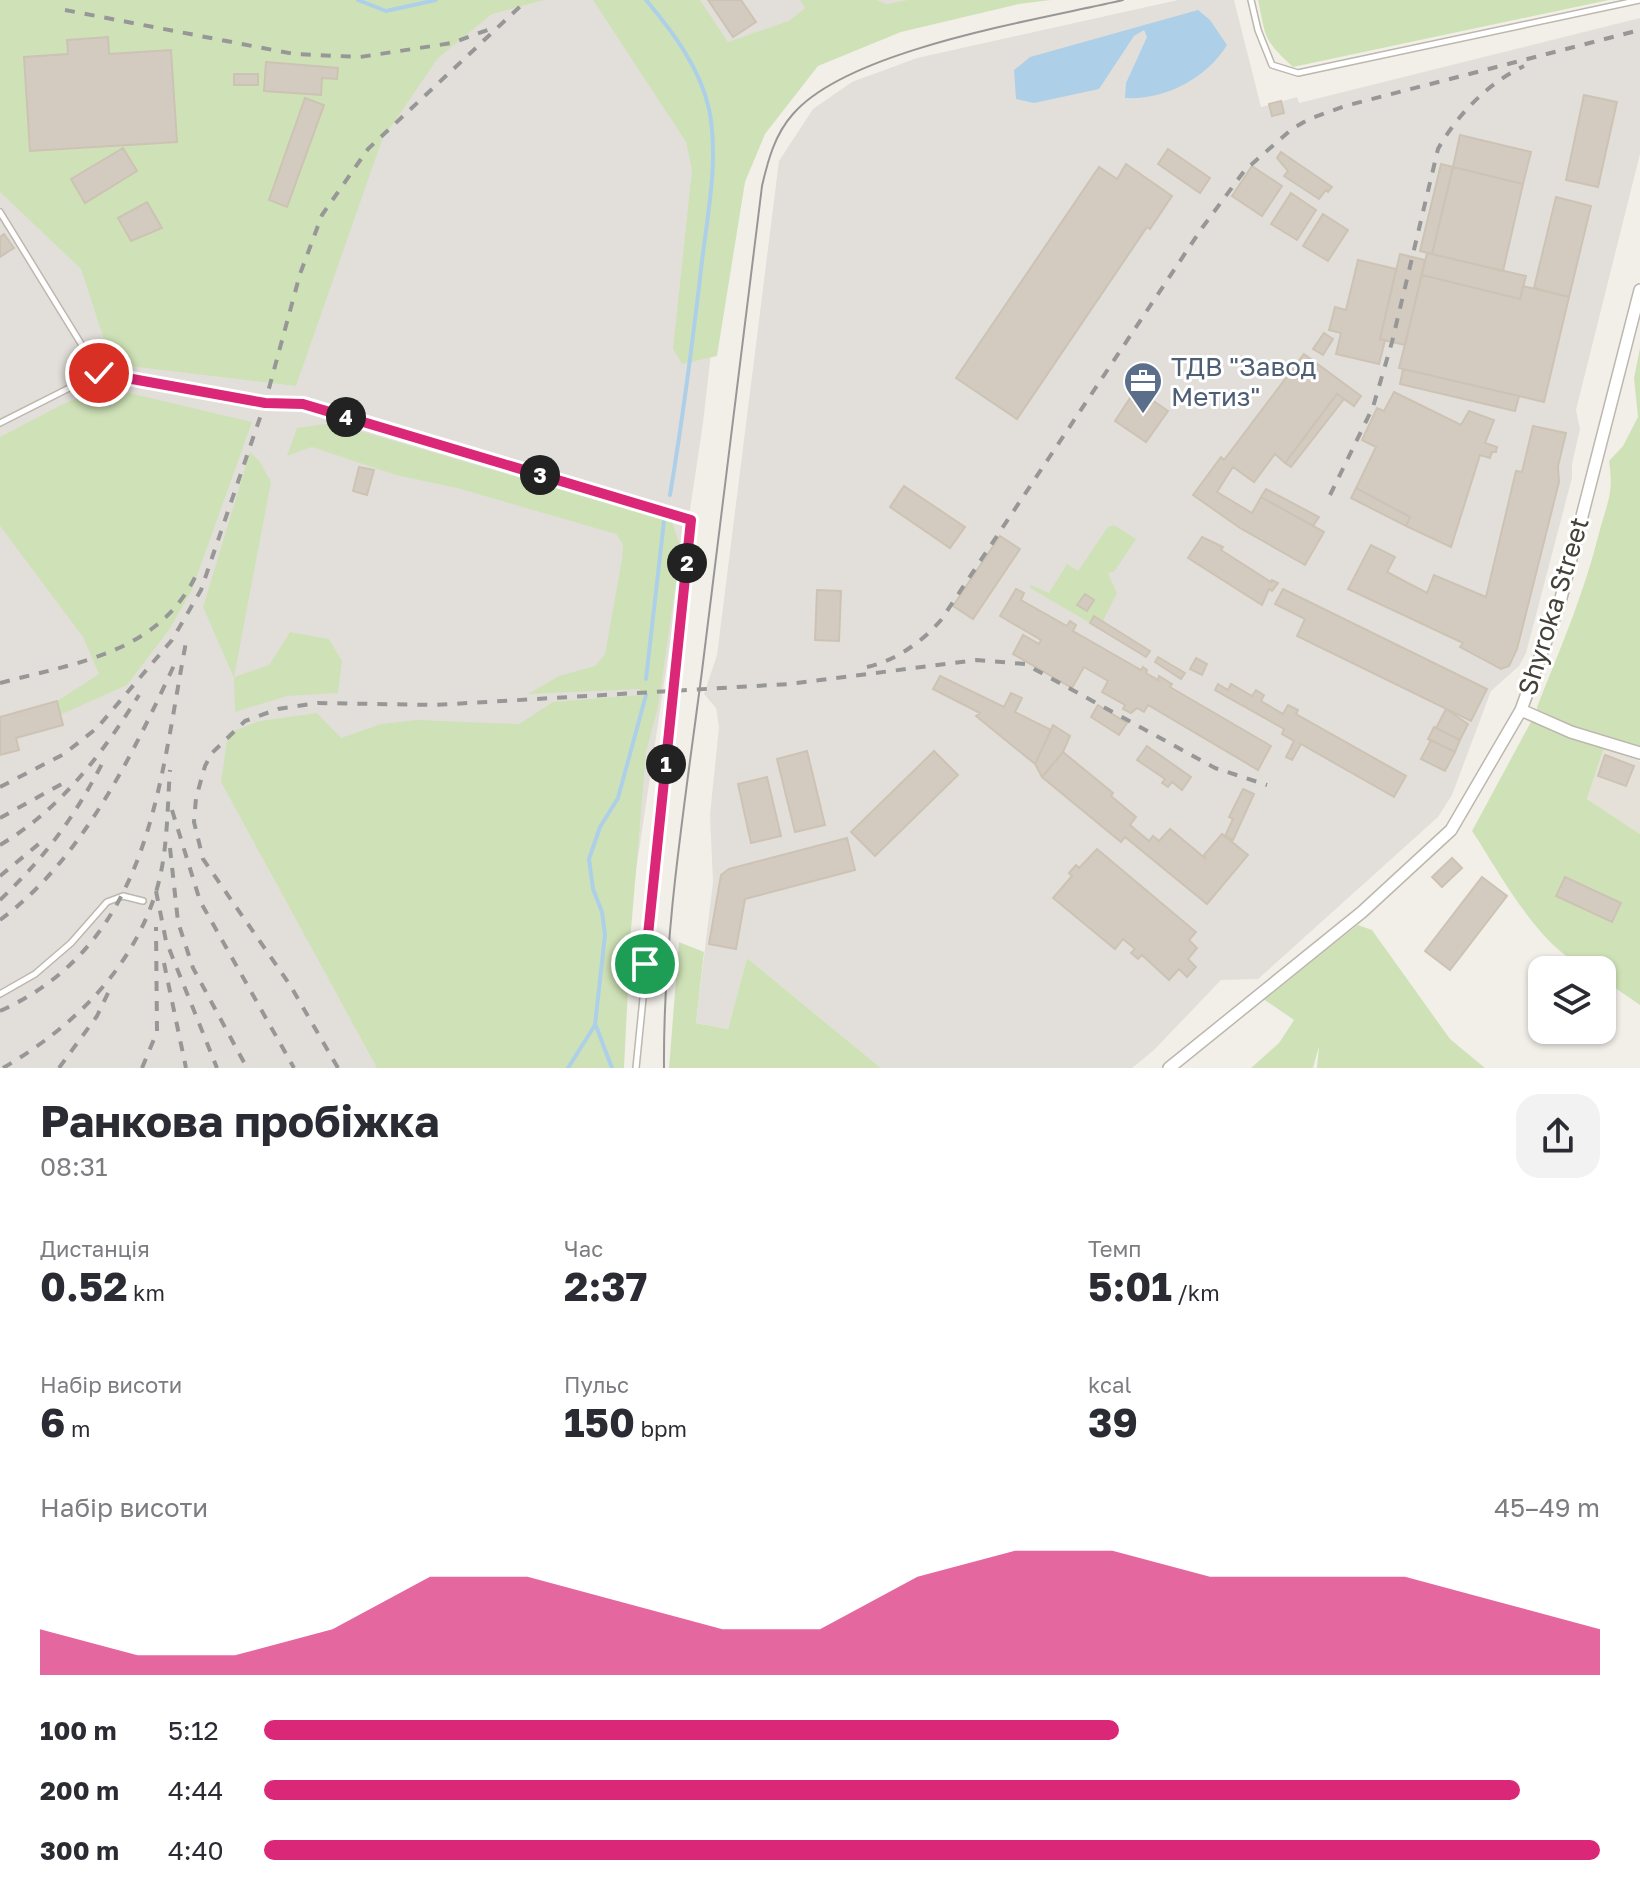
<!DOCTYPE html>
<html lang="uk">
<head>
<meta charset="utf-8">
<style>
	:root { --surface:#fff; --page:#f2f2f3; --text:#2b2b33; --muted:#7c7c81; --accent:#db2777 }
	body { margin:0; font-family:"Golos Text",sans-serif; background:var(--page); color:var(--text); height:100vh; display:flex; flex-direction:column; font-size:30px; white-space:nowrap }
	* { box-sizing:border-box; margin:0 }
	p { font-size:26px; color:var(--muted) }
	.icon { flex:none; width:44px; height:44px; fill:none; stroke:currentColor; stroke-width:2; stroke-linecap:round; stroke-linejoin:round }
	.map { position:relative; height:1068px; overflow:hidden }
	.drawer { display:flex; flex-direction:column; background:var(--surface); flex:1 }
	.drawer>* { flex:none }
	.buttons { position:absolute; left:1528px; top:956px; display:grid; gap:16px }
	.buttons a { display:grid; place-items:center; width:88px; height:88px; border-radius:16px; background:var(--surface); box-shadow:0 2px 6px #0004; font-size:40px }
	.pin { position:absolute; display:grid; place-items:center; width:68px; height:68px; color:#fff; margin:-34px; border:4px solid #fff; border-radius:50%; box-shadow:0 2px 8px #0007 }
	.km { position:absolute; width:40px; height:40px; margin:-20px; border-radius:50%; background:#222; color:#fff; font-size:22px; line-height:40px; text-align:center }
	.round { display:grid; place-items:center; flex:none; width:84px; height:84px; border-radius:24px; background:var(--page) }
	.overview { display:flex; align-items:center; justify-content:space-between; height:136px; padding:0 40px }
	h1 { font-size:44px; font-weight:700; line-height:60px }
	.figures { display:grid; grid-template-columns:repeat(3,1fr); gap:12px; height:136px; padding:8px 40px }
	.figures div { display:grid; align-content:center }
	.figures b { font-size:40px; font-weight:700 }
	.figures small { font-size:22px; font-weight:400 }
	.figures p { font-size:22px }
	.chart { height:224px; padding:16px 40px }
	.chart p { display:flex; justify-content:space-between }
	.chart svg { width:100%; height:144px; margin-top:8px; fill:var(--accent); opacity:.7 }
	ul { padding:0 40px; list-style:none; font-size:26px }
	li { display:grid; grid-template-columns:128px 96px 1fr; align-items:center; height:60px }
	li i { height:20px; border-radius:10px; background:var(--accent) }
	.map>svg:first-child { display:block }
	.residential { fill:#e6e1d8 }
	.industrial { fill:#e2dfda }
	.green { fill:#cfe2b7 }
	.water { fill:#add0e8 }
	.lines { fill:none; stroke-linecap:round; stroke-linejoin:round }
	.stream { stroke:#add0e8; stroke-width:4 }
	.building { fill:#d3cbc0; stroke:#cdc3b4; stroke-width:2 }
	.service-casing { stroke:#bdb7ad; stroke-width:8 }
	.minor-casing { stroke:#bdb7ad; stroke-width:14 }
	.service { stroke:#fff; stroke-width:5 }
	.minor { stroke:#fff; stroke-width:11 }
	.tram { stroke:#979797; stroke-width:2 }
	.rail { stroke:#979797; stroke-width:4; stroke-dasharray:10 10; stroke-linecap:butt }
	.route-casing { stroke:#fff; stroke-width:16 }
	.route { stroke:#db2777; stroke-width:10 }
	.labels { text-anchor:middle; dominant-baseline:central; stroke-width:6; stroke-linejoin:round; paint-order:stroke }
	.service-label { font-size:26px; fill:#4e5e75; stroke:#fff; text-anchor:start }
	.street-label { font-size:26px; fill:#454038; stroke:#fff }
</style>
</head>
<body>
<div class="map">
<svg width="1640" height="1068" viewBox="0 0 1640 1068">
	<rect width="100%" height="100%" fill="#f2efe9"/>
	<path class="residential" d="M 1604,748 L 1640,761 L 1640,834 L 1587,799 Z"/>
	<path class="industrial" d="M 0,0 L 974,0 L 794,43 L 739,108 L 703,423 L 608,1058 L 564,1068 L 0,1068 Z
		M 1178,0 L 1234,0 L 1261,107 L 1297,97 L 1299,103 L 1640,18 L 1640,154 L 1576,410 L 1580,429 L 1572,464 L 1572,478 L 1526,653 L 1519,666 L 1491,691 L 1452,795 L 1438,817 L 1258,979 L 1221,980 L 1154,1050 L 1132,1068 L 881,1068 L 747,958 L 728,1029 L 696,1023 L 713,882 L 710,815 L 719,727 L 716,708 L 704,694 L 717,655 L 779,161 L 813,109 L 852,82 L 917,58 Z"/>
	<path class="green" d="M 0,0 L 544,0 L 492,14 L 438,58 L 382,140 L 296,386 L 112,364 L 81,269 L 0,192 Z
		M 593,0 L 700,0 L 728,42 L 789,21 L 805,8 L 800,0 L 876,0 L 887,4 L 908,0 L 1051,0 L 1019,4 L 901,32 L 818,66 L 765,134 L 745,182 L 717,356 L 682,364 L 673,349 L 692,170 L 686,142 Z
		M 1258,0 L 1609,0 L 1293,67 C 1263,40 1266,37 1258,0 Z
		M 1640,348 L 1640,750 L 1538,715 L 1537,707 C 1560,649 1584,594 1599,533 C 1607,502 1614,495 1609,461 L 1623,446 L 1638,417 L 1634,378 Z
		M 108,388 L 252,422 L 192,590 L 169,630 L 127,685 L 60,715 L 57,701 L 99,674 L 83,637 L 0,526 L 0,437 L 65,403 Z
		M 332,423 L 672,522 L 681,548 L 658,707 L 646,752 L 631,930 L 624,1068 L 377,1068 L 221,782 L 228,733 L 260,721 L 317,713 L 341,738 L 381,724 L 416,720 L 519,724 L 553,702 L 639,695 L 640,689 L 528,694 L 559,676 L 595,666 L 605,654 L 622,559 L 623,544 L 616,534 L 457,488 L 396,475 L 312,447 L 287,456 L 297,428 Z
		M 250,452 L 260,462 L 271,482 L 234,677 L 269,665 L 290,632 L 329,639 L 342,661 L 338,693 L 287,696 L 235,712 L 234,678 L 203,607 Z
		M 1114,525 L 1136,539 L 1114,572 L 1108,573 L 1117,593 L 1103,621 L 1095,616 L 1090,623 L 1030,588 L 1031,585 L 1049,593 L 1067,564 L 1078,571 L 1108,527 Z
		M 1532,720 L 1604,748 L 1587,799 L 1640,834 L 1640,1005 L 1602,979 L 1602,970 C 1550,970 1499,871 1472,831 Z
		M 1358,925 L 1372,930 L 1450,1039 L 1485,1068 L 1317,1068 L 1319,1046 L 1313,1068 L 1251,1068 L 1279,1043 L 1294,1020 L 1262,998 Z
		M 679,942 L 704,952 L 696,1023 L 728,1029 L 747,958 L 881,1068 L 669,1068 Z"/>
	<path class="water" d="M 1198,10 L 1210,20 L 1227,45 C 1206,79 1165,100 1125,98 L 1126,83 L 1147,37 L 1144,30 L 1134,36 L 1099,89 L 1034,103 L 1016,99 L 1014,70 L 1030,57 Z"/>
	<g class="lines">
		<path class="stream" d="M 358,0 L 386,11 L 436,0
			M 646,0 C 673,32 700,68 709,109 C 719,158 708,212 702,261 C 693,339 683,417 670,495
			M 646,679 L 664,521
			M 596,1026 L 612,1068
			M 568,1068 L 595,1025 L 605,935 L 602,912 L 593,889 L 589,859 L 600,827 L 618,798 L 646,695"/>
	</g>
	<path class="building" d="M 708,0 L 741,0 L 756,22 L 733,37 Z
		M 108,37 L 109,54 L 171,50 L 177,142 L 30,151 L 24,57 L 68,54 L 67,40 Z
		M 266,62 L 338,68 L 337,79 L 322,78 L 321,95 L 264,91 Z
		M 234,74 L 258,74 L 258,85 L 234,85 Z
		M 1584,95 L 1617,102 L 1598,187 L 1566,180 Z
		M 305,98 L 324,105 L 287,207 L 269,200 Z
		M 1281,101 L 1284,113 L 1272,116 L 1269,104 Z
		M 1460,135 L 1531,152 L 1523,184 L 1453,167 Z
		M 123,148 L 137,171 L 85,203 L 71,179 Z
		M 1168,149 L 1210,178 L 1200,193 L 1158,164 Z
		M 1281,152 L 1332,187 L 1328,192 L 1326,190 L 1319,199 L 1284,176 L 1288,171 L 1277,158 Z
		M 1126,164 L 1172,196 L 1150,229 L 1147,227 L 1017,419 L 956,378 L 1099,167 L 1117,179 Z
		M 1441,164 L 1453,167 L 1432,254 L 1420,251 Z
		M 1252,166 L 1282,186 L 1262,216 L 1232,196 Z
		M 1453,167 L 1523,184 L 1503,271 L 1432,254 Z
		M 1291,193 L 1316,210 L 1297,240 L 1271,224 Z
		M 1556,197 L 1591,206 L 1569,297 L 1534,288 Z
		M 147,202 L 162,228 L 131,241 L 118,218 Z
		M 1323,214 L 1348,230 L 1328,261 L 1303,246 Z
		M 4,234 L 14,248 L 0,257 L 0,237 Z
		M 1427,253 L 1526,276 L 1520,299 L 1422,275 Z
		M 1400,254 L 1425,260 L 1405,345 L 1380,339 Z
		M 1358,260 L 1396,269 L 1380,339 L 1385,340 L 1379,364 L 1336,354 L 1341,333 L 1329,330 L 1335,307 L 1346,310 Z
		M 1422,275 L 1520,299 L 1523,286 L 1569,297 L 1544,402 L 1399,368 Z
		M 1324,333 L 1333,339 L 1323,355 L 1313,349 Z
		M 1304,354 L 1361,396 L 1354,406 L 1337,394 L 1285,463 L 1275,454 L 1254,482 L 1233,467 L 1217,492 L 1252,513 L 1261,497 L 1324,532 L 1305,565 L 1240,528 L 1193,495 L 1221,457 L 1224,460 Z
		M 1403,369 L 1519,396 L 1515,411 L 1400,384 Z
		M 1136,389 L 1168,411 L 1146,442 L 1115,421 Z
		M 1394,392 L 1461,425 L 1469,411 L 1494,420 L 1485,443 L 1497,447 L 1496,452 L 1492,452 L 1490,458 L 1480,455 L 1451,547 L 1406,526 L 1410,517 L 1356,488 L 1376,447 L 1362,440 L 1377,408 L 1384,411 Z
		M 1337,394 L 1344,399 L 1291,467 L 1285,463 Z
		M 1533,426 L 1566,433 L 1558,466 L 1559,482 L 1517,649 L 1509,666 L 1501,669 L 1460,647 L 1463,643 L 1348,589 L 1371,545 L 1395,557 L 1387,572 L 1427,593 L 1434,575 L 1486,597 L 1516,471 L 1522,472 Z
		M 359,467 L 374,470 L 367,495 L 353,491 Z
		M 904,486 L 965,527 L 950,548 L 890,507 Z
		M 1356,488 L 1410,517 L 1406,526 L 1351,498 Z
		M 1266,489 L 1319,517 L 1313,526 L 1261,497 Z
		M 1000,536 L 1020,549 L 973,619 L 953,606 Z
		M 1202,537 L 1223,547 L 1221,550 L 1271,582 L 1272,580 L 1278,583 L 1272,591 L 1269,589 L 1262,605 L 1188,558 Z
		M 1016,589 L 1024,593 L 1021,600 L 1067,626 L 1070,621 L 1076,625 L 1073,631 L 1141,670 L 1143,667 L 1147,670 L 1146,673 L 1158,680 L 1159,676 L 1172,684 L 1170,687 L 1271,746 L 1258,770 L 1148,705 L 1144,712 L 1137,708 L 1131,713 L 1123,709 L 1125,705 L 1102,692 L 1108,681 L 1084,667 L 1072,688 L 1013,654 L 1023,635 L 1039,644 L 1041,640 L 1000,616 Z
		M 1283,589 L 1487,689 L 1471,721 L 1297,636 L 1305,619 L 1275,604 Z
		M 817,590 L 841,591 L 839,641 L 815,640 Z
		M 1085,594 L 1094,600 L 1087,611 L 1077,605 Z
		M 1094,616 L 1150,651 L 1146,657 L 1090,623 Z
		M 1158,657 L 1185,673 L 1181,679 L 1155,662 Z
		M 1196,658 L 1207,664 L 1202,675 L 1190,669 Z
		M 940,676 L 1004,707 L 1011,693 L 1022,698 L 1015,712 L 1051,730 L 1035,764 L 976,716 L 980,713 L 933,689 Z
		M 1218,684 L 1228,690 L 1231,684 L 1252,696 L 1256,690 L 1264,695 L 1261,701 L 1283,714 L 1288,705 L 1298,710 L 1296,714 L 1406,776 L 1394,797 L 1301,744 L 1292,760 L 1286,757 L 1294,741 L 1282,734 L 1284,729 L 1215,690 Z
		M 57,701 L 63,725 L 16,738 L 19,750 L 0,755 L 0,717 Z
		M 1098,705 L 1127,723 L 1119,735 L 1091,717 Z
		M 1446,709 L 1468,724 L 1460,740 L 1436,728 Z
		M 1053,725 L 1070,736 L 1063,752 L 1042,777 L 1035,764 Z
		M 1434,727 L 1460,740 L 1455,752 L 1428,739 Z
		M 1431,740 L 1455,752 L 1445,771 L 1421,759 Z
		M 1147,746 L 1191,777 L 1182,790 L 1172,782 L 1168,787 L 1162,783 L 1165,779 L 1137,760 Z
		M 807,751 L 825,825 L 795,832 L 777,759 Z
		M 934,751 L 958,775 L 875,856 L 851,832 Z
		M 1063,752 L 1113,793 L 1111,796 L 1136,817 L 1130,825 L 1149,841 L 1153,836 L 1159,841 L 1170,829 L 1206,859 L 1204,855 L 1222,834 L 1248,855 L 1207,904 L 1125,837 L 1121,842 L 1042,777 Z
		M 1605,755 L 1634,766 L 1626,786 L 1598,776 Z
		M 767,777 L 781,836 L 751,843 L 738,784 Z
		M 1243,789 L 1254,794 L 1233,840 L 1225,836 L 1233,819 L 1229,817 Z
		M 847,838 L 855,870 L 745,899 L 736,949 L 709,944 L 721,875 L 729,869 Z
		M 1097,849 L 1196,932 L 1189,940 L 1197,948 L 1188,959 L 1196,967 L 1187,977 L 1179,969 L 1169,980 L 1142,955 L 1138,959 L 1131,953 L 1135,949 L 1123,939 L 1115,949 L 1053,898 L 1072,876 L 1069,873 L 1076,865 L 1079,868 Z
		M 1452,858 L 1462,868 L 1442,887 L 1432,877 Z
		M 1482,877 L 1507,896 L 1450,970 L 1425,951 Z
		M 1565,877 L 1621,903 L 1612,922 L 1556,896 Z"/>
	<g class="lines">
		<g class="service-casing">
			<path id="service" d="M 1251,0 L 1258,30 L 1272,65 L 1298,73 L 1640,0
				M 0,212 L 99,373 L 265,403 L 303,404 L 691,520 L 636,1068
				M 0,423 L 99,373
				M 0,994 L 35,974 L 71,943 L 107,902 L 123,896 L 143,901"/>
		</g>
		<g class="minor-casing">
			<path id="minor" d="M 1521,710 L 1571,732 L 1640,753
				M 1169,1068 L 1362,912 L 1451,830 L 1521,710 L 1560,602 L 1640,290"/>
		</g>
		<use href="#service" class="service"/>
		<use href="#minor" class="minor"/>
		<path class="tram" d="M 664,1068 C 663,935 685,803 702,671 C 723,510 742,348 762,186 C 768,160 775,134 793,114 C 849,49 1038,20 1123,0"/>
		<path class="rail" d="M 65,10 L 294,54 L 360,57 L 452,43 L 493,28
			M 1330,495 L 1373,407 L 1392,342 L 1438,149 C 1457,115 1488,83 1524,66
			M 867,667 C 895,661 922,642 941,620 L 1202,228 L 1245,170 L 1292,129 L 1309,119 L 1345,106 L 1640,30
			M 0,683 C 79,662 162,653 199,569
			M 0,787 L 64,754 L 97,728 L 172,640 L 201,590 L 265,403 L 300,274 L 322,215 L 368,149 L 527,0
			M 172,810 L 200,901 L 294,1068
			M 0,818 L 67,781
			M 0,845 C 60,810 103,753 139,695
			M 170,848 L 178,922 L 193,968 L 247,1068
			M 0,876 L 46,838
			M 156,891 L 166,941 L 217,1068
			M 0,900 C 47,855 74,818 104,760
			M 0,920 C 83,859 134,752 176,661
			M 164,963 L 186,1068
			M 0,1011 C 153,942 159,781 187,637
			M 3,1068 C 73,1027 131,971 156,892 C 168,853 167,810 170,770
			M 59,1068 L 97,1016 L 109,991
			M 142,1068 L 157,1032 L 156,927
			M 338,1068 L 290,985 L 203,859 L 194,822 L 196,798 L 205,766 L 212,753 L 245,721 L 278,709 L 318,703 L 435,705 L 789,684 L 977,660 L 1025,664 L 1215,768 L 1267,785"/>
	</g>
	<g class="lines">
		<g class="route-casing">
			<path id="route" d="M 99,373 L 265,403 L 303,404 L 691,520 L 645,964"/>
		</g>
		<use href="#route" class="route"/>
	</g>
	<defs>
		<g id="office-pin" transform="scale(2)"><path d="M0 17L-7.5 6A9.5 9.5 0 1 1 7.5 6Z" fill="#5c6f8a" stroke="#fff"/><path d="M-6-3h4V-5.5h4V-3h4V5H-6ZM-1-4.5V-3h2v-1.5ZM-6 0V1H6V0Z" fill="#fff"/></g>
	</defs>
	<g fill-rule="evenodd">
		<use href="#office-pin" x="1143" y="381"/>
	</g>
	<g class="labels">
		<g class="service-label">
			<text x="1171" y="366">ТДВ "Завод<tspan x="1171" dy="30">Метиз"</tspan></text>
		</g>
		<g class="street-label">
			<text transform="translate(1553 606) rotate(-73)">Shyroka Street</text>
		</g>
	</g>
</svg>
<div class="buttons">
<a><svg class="icon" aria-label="layers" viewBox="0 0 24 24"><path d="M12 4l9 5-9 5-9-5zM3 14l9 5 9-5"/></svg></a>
</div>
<div class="pin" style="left:645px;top:964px;background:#1e9e55"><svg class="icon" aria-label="arrive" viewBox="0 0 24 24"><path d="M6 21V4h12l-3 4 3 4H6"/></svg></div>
<div class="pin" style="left:99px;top:373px;background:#d93025"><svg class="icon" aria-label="check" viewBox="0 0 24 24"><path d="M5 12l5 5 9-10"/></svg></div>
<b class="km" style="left:666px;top:764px">1</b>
<b class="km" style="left:687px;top:563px">2</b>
<b class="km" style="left:540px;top:475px">3</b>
<b class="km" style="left:346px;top:417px">4</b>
</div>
<section class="drawer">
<div class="overview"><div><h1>Ранкова пробіжка</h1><p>08:31</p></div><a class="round"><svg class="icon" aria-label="share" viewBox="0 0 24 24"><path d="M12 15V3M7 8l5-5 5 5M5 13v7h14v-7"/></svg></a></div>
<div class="figures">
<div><p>Дистанція</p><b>0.52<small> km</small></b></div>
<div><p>Час</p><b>2:37</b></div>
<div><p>Темп</p><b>5:01<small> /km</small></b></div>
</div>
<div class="figures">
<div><p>Набір висоти</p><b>6<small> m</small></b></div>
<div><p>Пульс</p><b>150<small> bpm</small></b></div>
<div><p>kcal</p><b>39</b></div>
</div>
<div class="chart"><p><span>Набір висоти</span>45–49 m</p>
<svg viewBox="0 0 160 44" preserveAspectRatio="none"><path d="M0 44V30L10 38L20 38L30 30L40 14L50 14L60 22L70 30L80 30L90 14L100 6L110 6L120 14L130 14L140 14L150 22L160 30V44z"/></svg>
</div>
<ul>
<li><b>100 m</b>5:12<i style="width:64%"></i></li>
<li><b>200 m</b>4:44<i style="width:94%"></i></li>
<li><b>300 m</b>4:40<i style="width:100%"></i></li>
</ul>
</section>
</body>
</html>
